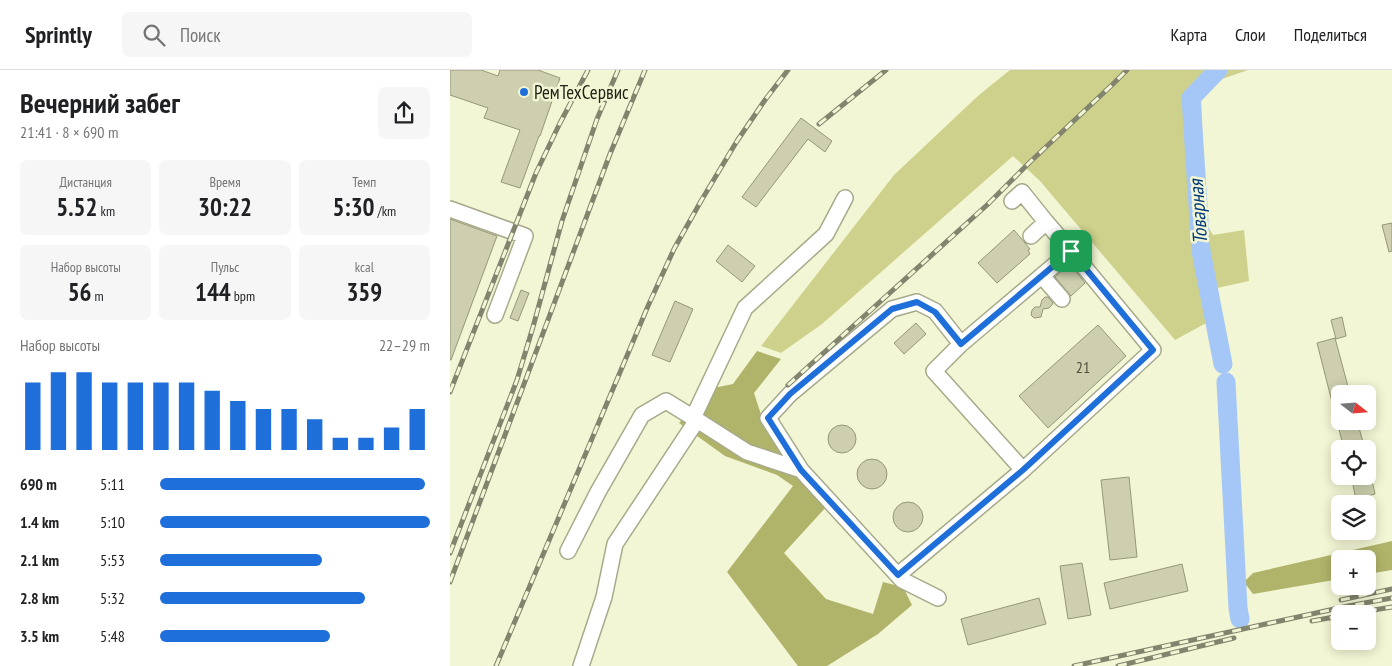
<!DOCTYPE html>
<html lang="ru">
<head>
<meta charset="utf-8">
<style>
	:root { --surface:#fff; --page:#f6f6f6; --text:#202124; --muted:#757577; --line:#e0e0e0; --accent:#1f6fda }
	body { margin:0; font-family:"PT Sans Narrow",sans-serif; background:var(--page); color:var(--text); height:100vh; display:flex; flex-direction:column; font-size:19px; white-space:nowrap }
	* { box-sizing:border-box; margin:0 }
	p { font-size:16px; color:var(--muted) }
	.icon { flex:none; width:28px; height:28px; fill:none; stroke:currentColor; stroke-width:2; stroke-linecap:round; stroke-linejoin:round }
	.map { position:relative; flex:1; overflow:hidden }
	.side { display:flex; flex-direction:column; background:var(--surface); width:450px }
	.side>* { flex:none }
	.needle { width:32px; rotate:107deg }
	.buttons { position:absolute; left:881px; top:315px; display:grid; gap:10px }
	.buttons a { display:grid; place-items:center; width:45px; height:45px; border-radius:8px; background:var(--surface); box-shadow:0 2px 12px #0003; font-size:25px }
	.pin { position:absolute; display:grid; place-items:center; width:42px; height:42px; color:#fff; margin:-21px; border-radius:10px; box-shadow:0 2px 8px #0006 }
	.round { display:grid; place-items:center; flex:none; width:52px; height:52px; border-radius:8px; background:var(--page) }
	.head { display:flex; align-items:center; justify-content:space-between; height:85px; padding:0 20px }
	h1 { font-size:28px; font-weight:600; line-height:38px }
	.figures { display:grid; grid-template-columns:repeat(3,1fr); gap:8px; height:85px; padding:5px 20px }
	.figures div { display:grid; align-content:center; border-radius:8px; background:var(--page); text-align:center }
	.figures b { font-size:25px; font-weight:600 }
	.figures small { font-size:14px; font-weight:400 }
	.figures p { font-size:14px }
	.chart { height:140px; padding:10px 20px }
	.chart p { display:flex; justify-content:space-between }
	.chart svg { width:100%; height:90px; margin-top:5px; stroke:var(--accent); stroke-width:6 }
	ul { padding:0 20px; list-style:none; font-size:16px }
	li { display:grid; grid-template-columns:80px 60px 1fr; align-items:center; height:38px }
	li i { height:12px; border-radius:6px; background:var(--accent) }
	header { display:flex; align-items:center; gap:30px; box-sizing:border-box; height:70px; padding:0 25px; background:var(--surface); border-bottom:1px solid var(--line) }
	header strong { font-size:24px }
	nav { display:flex; gap:28px; margin-inline-start:auto; font-size:18px }
	.search { width:350px; height:45px; background:var(--page); display:flex; align-items:center; gap:12px; box-sizing:border-box; padding:0 18px; border-radius:8px; color:var(--muted); font-size:19px }
	main { display:flex; flex:1; min-height:0 }
	.map>svg:first-child { display:block }
	.green { fill:#ced18b }
	.forest { fill:#b0b46a }
	.lines { fill:none; stroke-linecap:round; stroke-linejoin:round }
	.river { stroke:#a5c7f7; stroke-width:19 }
	.building { fill:#cdcfae; stroke:#959778 }
	.minor-casing { stroke:#a7aa8a; stroke-width:18 }
	.minor { stroke:#fff; stroke-width:15 }
	.rail-casing { stroke:#82846e; stroke-width:5 }
	.rail { stroke:#f3f6d4; stroke-width:3; stroke-dasharray:9; stroke-linecap:butt }
	.route-casing { stroke:#fff; stroke-width:10 }
	.route { stroke:#1f6fda; stroke-width:6 }
	.poi-dot { fill:#1f6fda; stroke:#f3f6d4; stroke-width:2 }
	.labels { text-anchor:middle; dominant-baseline:central; stroke-width:5; stroke-linejoin:round; paint-order:stroke }
	.number-label { font-size:16px; fill:#4e4f3e }
	.poi-label { font-size:19px; fill:#232418; stroke:#f3f6d4; text-anchor:start }
	.water-label { font-size:20px; font-style:italic; fill:#02387c; stroke:#f3f6d4 }
</style>
</head>
<body>
<header>
<strong>Sprintly</strong>
<div class="search"><svg class="icon" aria-label="search" viewBox="0 0 24 24"><circle cx="10" cy="10" r="6"/><path d="M15 15l6 6"/></svg>Поиск</div>
<nav><a>Карта</a><a>Слои</a><a>Поделиться</a></nav>
</header>
<main>
<section class="side">
<div class="head"><div><h1>Вечерний забег</h1><p>21:41 · 8 × 690 m</p></div><a class="round"><svg class="icon" aria-label="share" viewBox="0 0 24 24"><path d="M12 15V3M7 8l5-5 5 5M5 13v7h14v-7"/></svg></a></div>
<div class="figures">
<div><p>Дистанция</p><b>5.52<small> km</small></b></div>
<div><p>Время</p><b>30:22</b></div>
<div><p>Темп</p><b>5:30<small> /km</small></b></div>
</div>
<div class="figures">
<div><p>Набор высоты</p><b>56<small> m</small></b></div>
<div><p>Пульс</p><b>144<small> bpm</small></b></div>
<div><p>kcal</p><b>359</b></div>
</div>
<div class="chart"><p><span>Набор высоты</span>22–29 m</p>
<svg viewBox="0 0 160 44" preserveAspectRatio="none"><path d="M5 44V11M15 44V6M25 44V6M35 44V11M45 44V11M55 44V11M65 44V11M75 44V15M85 44V20M95 44V24M105 44V24M115 44V29M125 44V38M135 44V38M145 44V33M155 44V24"/></svg>
</div>
<ul>
<li><b>690 m</b>5:11<i style="width:98%"></i></li>
<li><b>1.4 km</b>5:10<i style="width:100%"></i></li>
<li><b>2.1 km</b>5:53<i style="width:60%"></i></li>
<li><b>2.8 km</b>5:32<i style="width:76%"></i></li>
<li><b>3.5 km</b>5:48<i style="width:63%"></i></li>
</ul>
</section>
<div class="map">
<svg width="942" height="596" viewBox="0 0 942 596">
	<rect width="100%" height="100%" fill="#f3f6d4"/>
	<path class="green" d="M 560,0 L 798,0 L 769,10 L 751,28 L 756,153 L 763,165 L 794,160 L 799,211 L 767,218 L 771,245 L 725,270 L 590,111 L 563,86 L 372,254 L 331,283 L 311,276 L 444,105 L 529,25 Z"/>
	<path class="forest" d="M 307,281 L 331,289 L 304,323 L 317,363 L 377,436 L 334,483 L 376,529 L 423,544 L 433,512 L 453,517 L 462,535 L 428,564 L 377,596 L 348,596 L 277,502 L 343,416 L 327,405 L 275,386 L 229,353 L 263,318 L 283,314 Z
		M 942,471 L 942,500 L 918,504 L 918,489 L 890,489 L 890,509 L 803,524 L 794,512 L 803,503 Z"/>
	<g class="lines">
		<path class="river" d="M 768,0 L 741,28 L 751,181 L 773,294
			M 776,312 L 788,538 L 790,549"/>
	</g>
	<path class="building" d="M 0,0 L 31,0 L 48,6 L 50,0 L 88,0 L 110,8 L 90,66 L 89,66 L 70,118 L 51,112 L 70,60 L 34,48 L 38,38 L 0,25 Z
		M 351,48 L 382,71 L 375,82 L 358,69 L 306,137 L 292,127 Z
		M 0,149 L 47,166 L 1,290 L 0,290 Z
		M 942,153 L 942,181 L 939,182 L 932,155 Z
		M 564,160 L 580,179 L 578,180 L 580,184 L 547,213 L 528,193 Z
		M 278,175 L 305,196 L 292,212 L 266,191 Z
		M 620,194 L 635,213 L 621,226 L 605,207 Z
		M 71,220 L 79,223 L 68,251 L 60,248 Z
		M 595,227 L 598,227 L 603,233 L 602,235 L 599,238 L 593,239 L 591,247 L 584,248 L 581,245 L 582,240 L 585,237 L 590,237 L 592,230 Z
		M 225,231 L 243,239 L 220,292 L 202,285 Z
		M 892,247 L 896,266 L 886,269 L 881,250 Z
		M 466,253 L 476,264 L 454,284 L 444,273 Z
		M 648,255 L 676,286 L 598,358 L 569,326 Z
		M 885,268 L 900,324 L 890,324 L 890,351 L 907,351 L 915,379 L 894,379 L 867,273 Z
		M378 369a14 14 0 1 1 28 0a14 14 0 1 1-28 0Z
		M407 404a15 15 0 1 1 30 0a15 15 0 1 1-30 0Z
		M 901,406 L 921,406 L 925,424 L 906,429 Z
		M 679,407 L 687,487 L 660,490 L 651,410 Z
		M443 447a15 15 0 1 1 30 0a15 15 0 1 1-30 0Z
		M 632,493 L 641,545 L 618,549 L 610,496 Z
		M 732,494 L 738,521 L 660,539 L 654,513 Z
		M 589,528 L 596,554 L 518,575 L 511,549 Z"/>
	<g class="lines">
		<g class="minor-casing">
			<path id="minor" d="M 562,131 L 572,122 L 596,152
				M 0,139 L 75,166 L 45,245
				M 581,166 L 596,152 L 621,181
				M 592,206 L 612,229
				M 511,274 L 621,181 L 703,280 L 573,400
				M 243,348 L 295,238 L 376,164 L 395,128
				M 351,400 L 318,348 L 340,324 L 442,239 L 467,232 L 485,241 L 511,274 L 484,301 L 573,400 L 448,505
				M 118,481 L 148,422 L 192,345 L 216,331 L 247,350
				M 131,596 L 154,527 L 165,474 L 247,350 L 297,382 L 351,400 L 452,510 L 488,528"/>
		</g>
		<use href="#minor" class="minor"/>
		<g class="rail-casing">
			<path id="rail" d="M 369,54 L 436,0
				M 338,315 L 537,135 L 580,92 L 663,14 L 677,0
				M 0,322 L 86,103 L 110,53 L 138,0
				M 0,483 L 67,310 L 83,257 L 112,151 L 147,49 L 168,0
				M 0,512 L 160,84 L 195,0
				M 891,530 L 942,519
				M 900,544 L 942,537
				M 862,551 L 890,546
				M 46,596 L 198,236 L 224,179 L 251,131 L 287,71 L 315,30 L 338,0
				M 624,596 L 898,536 L 942,528
				M 668,596 L 784,568"/>
		</g>
		<use href="#rail" class="rail"/>
	</g>
	<g class="lines">
		<g class="route-casing">
			<path id="route" d="M 621,181 L 703,280 L 573,400 L 448,505 L 351,400 L 318,348 L 340,324 L 442,239 L 467,232 L 485,242 L 511,274 Z"/>
		</g>
		<use href="#route" class="route"/>
	</g>
	<circle class="poi-dot" cx="74" cy="22" r="5"/>
	<g class="labels">
		<g class="number-label">
			<text x="633" y="297">21</text>
		</g>
		<g class="poi-label">
			<text x="84" y="22">РемТехСервис</text>
		</g>
		<g class="water-label">
			<text transform="translate(748 142) rotate(-94)">Товарная</text>
		</g>
	</g>
</svg>
<div class="buttons">
<a><svg class="needle" viewBox="-14 -14 28 28"><path d="M0-13l5 13h-10z" fill="#e53935"/><path d="M0 13l5-13h-10z" fill="#757577"/></svg></a>
<a><svg class="icon" aria-label="locate" viewBox="0 0 24 24"><circle cx="12" cy="12" r="6"/><path d="M12 2v4M12 18v4M2 12h4M18 12h4"/></svg></a>
<a><svg class="icon" aria-label="layers" viewBox="0 0 24 24"><path d="M12 4l9 5-9 5-9-5zM3 14l9 5 9-5"/></svg></a>
<a>+</a>
<a>−</a>
</div>
<div class="pin" style="left:621px;top:181px;background:#1e9e55"><svg class="icon" aria-label="arrive" viewBox="0 0 24 24"><path d="M6 21V4h12l-3 4 3 4H6"/></svg></div>
</div>
</main>
</body>
</html>
